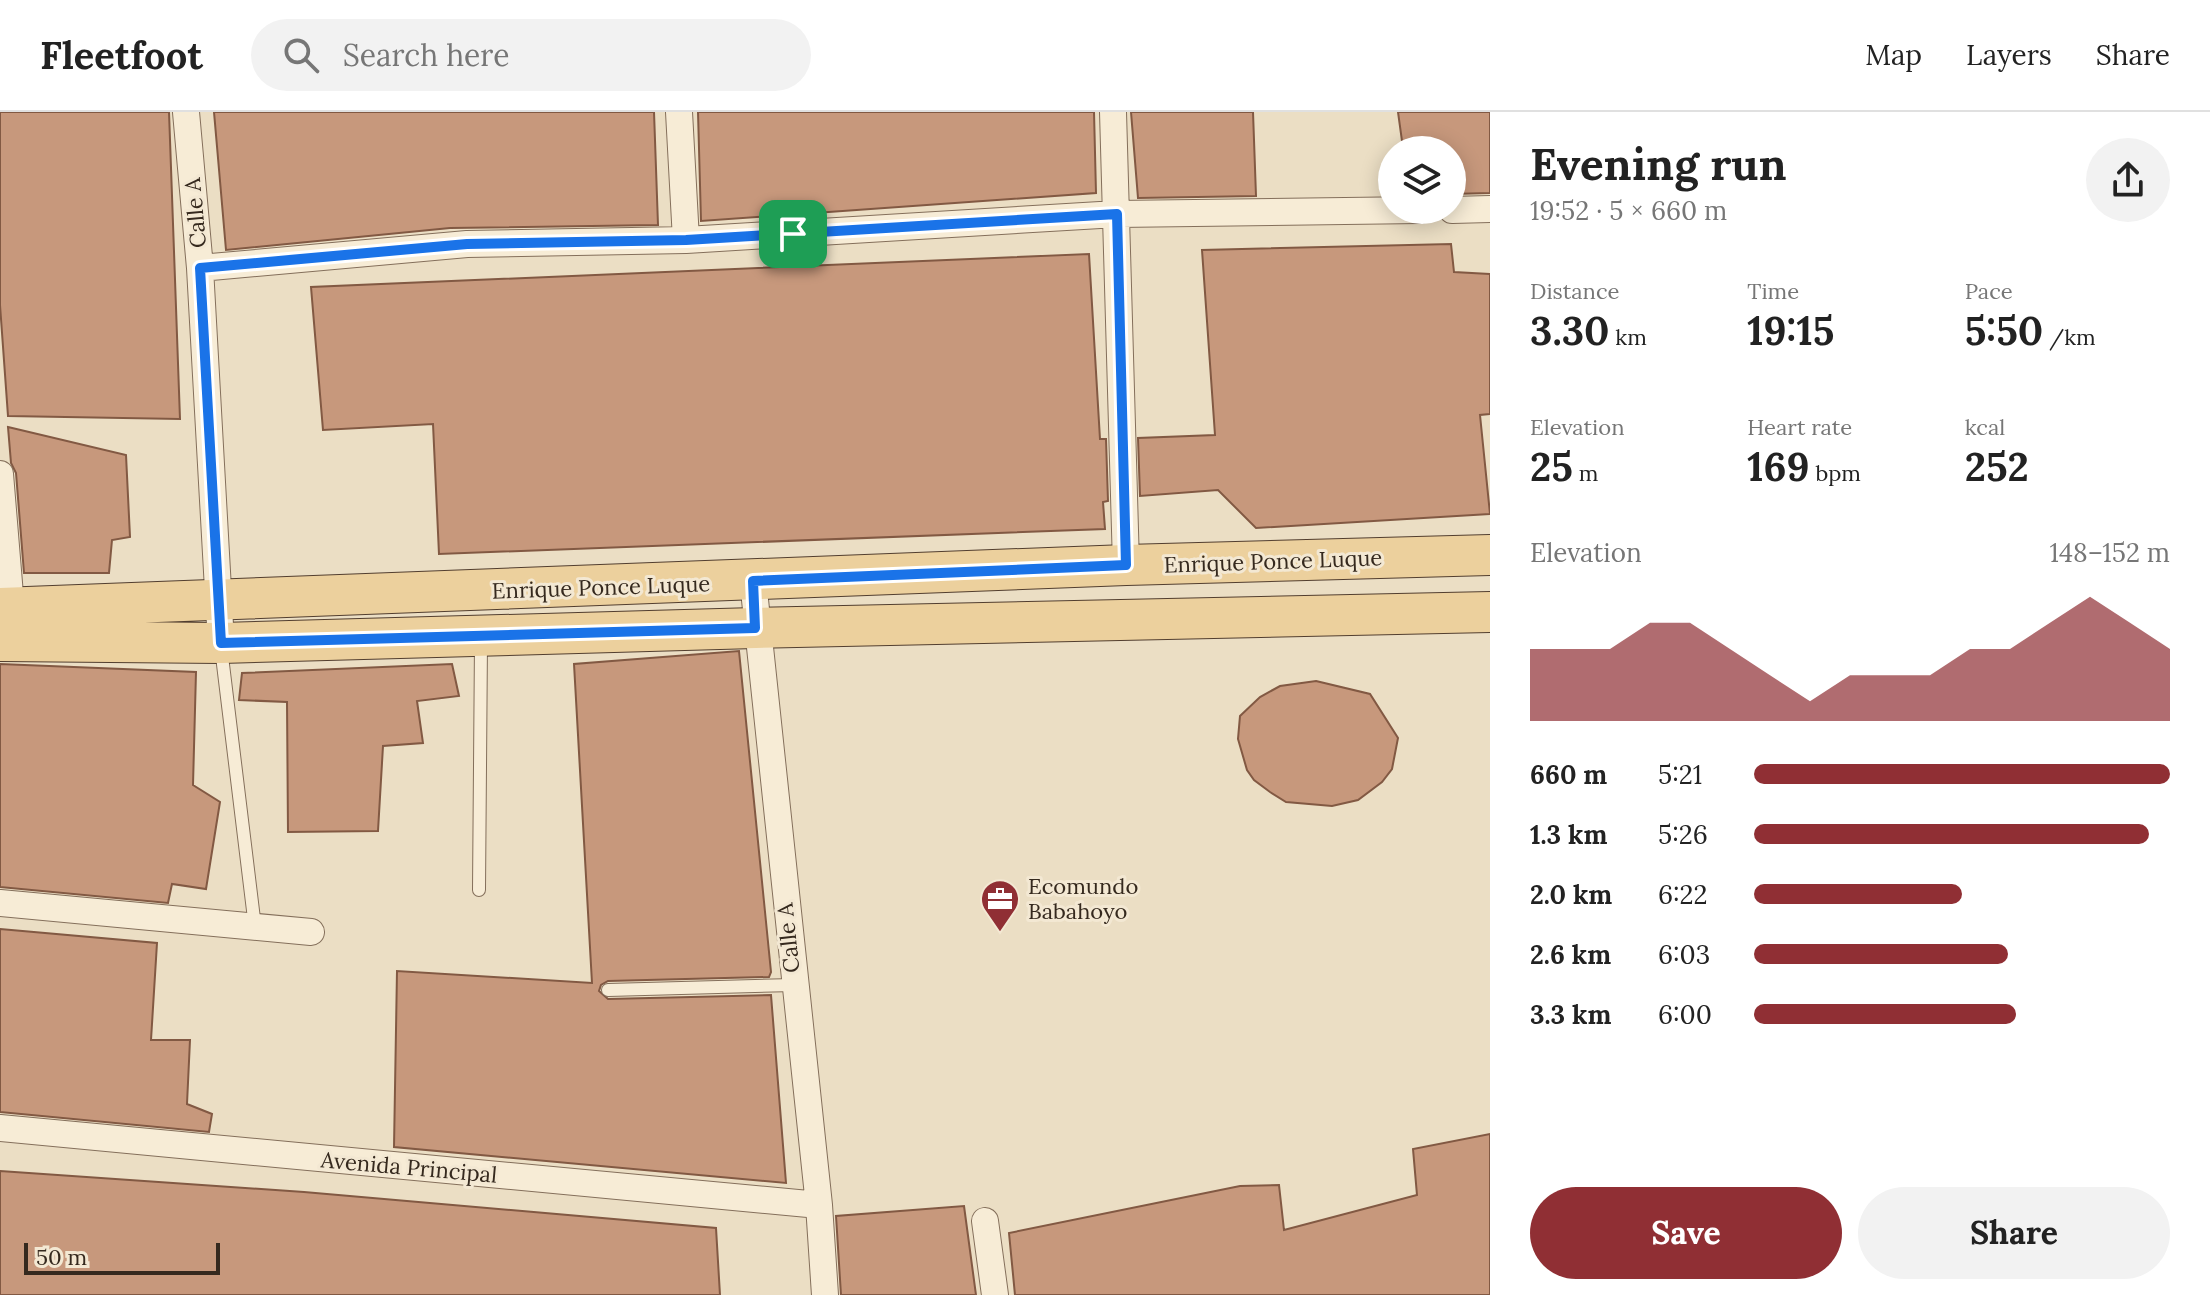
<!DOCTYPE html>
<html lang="en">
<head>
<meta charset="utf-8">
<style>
	:root { --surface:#fff; --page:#f2f2f2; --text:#222; --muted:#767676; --line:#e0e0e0; --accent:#902f34 }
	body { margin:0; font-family:Lora,serif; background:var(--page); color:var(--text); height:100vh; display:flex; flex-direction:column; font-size:30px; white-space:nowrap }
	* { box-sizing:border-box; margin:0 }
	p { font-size:26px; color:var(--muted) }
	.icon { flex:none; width:44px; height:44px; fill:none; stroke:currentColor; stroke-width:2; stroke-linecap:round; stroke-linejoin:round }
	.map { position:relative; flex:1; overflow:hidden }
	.panel { display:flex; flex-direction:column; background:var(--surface); width:720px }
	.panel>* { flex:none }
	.tools { position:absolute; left:1378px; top:24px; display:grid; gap:16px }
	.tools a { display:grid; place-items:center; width:88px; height:88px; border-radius:50%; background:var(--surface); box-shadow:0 4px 20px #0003; font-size:40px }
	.scale { position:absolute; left:24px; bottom:20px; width:196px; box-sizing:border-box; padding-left:8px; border:4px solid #35291e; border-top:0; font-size:22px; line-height:28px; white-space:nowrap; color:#35291e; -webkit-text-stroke:6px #f3e8d3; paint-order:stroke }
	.pin { position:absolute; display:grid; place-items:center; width:68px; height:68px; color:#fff; margin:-34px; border-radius:16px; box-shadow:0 4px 12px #0006 }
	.round { display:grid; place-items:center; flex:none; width:84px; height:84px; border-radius:42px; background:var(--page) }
	.summary { display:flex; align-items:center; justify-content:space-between; height:136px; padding:0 40px }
	h1 { font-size:44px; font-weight:800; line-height:60px }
	.metrics { display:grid; grid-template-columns:repeat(3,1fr); gap:12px; height:136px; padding:8px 40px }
	.metrics div { display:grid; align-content:center }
	.metrics b { font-size:40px; font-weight:800 }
	.metrics small { font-size:22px; font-weight:400 }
	.metrics p { font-size:22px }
	.chart { height:224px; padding:16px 40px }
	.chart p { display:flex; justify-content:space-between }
	.chart svg { width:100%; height:144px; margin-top:8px; fill:var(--accent); opacity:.7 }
	.primary-button { display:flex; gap:16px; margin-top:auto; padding:16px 40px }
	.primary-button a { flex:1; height:92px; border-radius:48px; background:var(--accent); color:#fff; font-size:32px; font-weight:800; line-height:92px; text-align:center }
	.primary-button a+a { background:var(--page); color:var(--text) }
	ul { padding:0 40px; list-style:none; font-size:26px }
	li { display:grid; grid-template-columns:128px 96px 1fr; align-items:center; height:60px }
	li i { height:20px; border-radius:10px; background:var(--accent) }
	header { display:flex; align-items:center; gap:48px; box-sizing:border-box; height:112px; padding:0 40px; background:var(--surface); border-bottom:2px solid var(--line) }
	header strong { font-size:38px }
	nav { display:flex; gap:44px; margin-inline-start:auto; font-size:28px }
	.search { width:560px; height:72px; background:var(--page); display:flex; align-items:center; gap:20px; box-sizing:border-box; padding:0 28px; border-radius:44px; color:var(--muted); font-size:30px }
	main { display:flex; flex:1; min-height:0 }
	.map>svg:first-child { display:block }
	.building { fill:#c7987c; stroke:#825943; stroke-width:2 }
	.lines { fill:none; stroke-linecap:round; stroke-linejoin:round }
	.lane-casing { stroke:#846f5b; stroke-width:14 }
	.street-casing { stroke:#846f5b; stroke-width:28 }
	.primary-casing { stroke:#523e2f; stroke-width:42 }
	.lane { stroke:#f7ecd6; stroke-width:12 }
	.street { stroke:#f7ecd6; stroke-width:26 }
	.primary { stroke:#ecd09d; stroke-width:40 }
	.route-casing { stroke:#fff; stroke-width:16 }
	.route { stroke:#1a73e8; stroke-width:10 }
	.labels { text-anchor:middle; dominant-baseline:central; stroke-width:6; stroke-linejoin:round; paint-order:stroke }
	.street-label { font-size:22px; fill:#35291e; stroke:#f3e8d3 }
	.poi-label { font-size:22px; fill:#35291e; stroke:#f3e8d3; text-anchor:start }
</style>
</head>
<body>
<header>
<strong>Fleetfoot</strong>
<div class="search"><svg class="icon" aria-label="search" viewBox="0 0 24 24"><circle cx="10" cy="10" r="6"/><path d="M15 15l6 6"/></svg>Search here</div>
<nav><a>Map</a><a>Layers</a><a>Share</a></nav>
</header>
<main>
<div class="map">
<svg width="1490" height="1183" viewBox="0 0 1490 1183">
	<rect width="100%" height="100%" fill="#ebdec4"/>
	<path class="building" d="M 0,0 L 169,0 L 180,307 L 8,304 L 0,193 Z
		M 214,0 L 654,0 L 658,113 L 450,116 L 226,138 Z
		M 698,0 L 1094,0 L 1096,81 L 701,109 Z
		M 1131,0 L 1253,0 L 1256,84 L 1138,86 Z
		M 1398,0 L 1490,0 L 1490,81 L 1452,82 L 1452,38 L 1440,38 L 1439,33 L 1402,29 Z
		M 1451,132 L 1454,160 L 1490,162 L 1490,302 L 1480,303 L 1490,402 L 1256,416 L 1218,378 L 1140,384 L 1138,326 L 1215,323 L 1202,138 Z
		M 1089,142 L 1100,327 L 1106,327 L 1108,389 L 1103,390 L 1105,417 L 439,442 L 433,312 L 323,318 L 311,175 Z
		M 8,315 L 126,343 L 130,425 L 112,428 L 109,461 L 24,461 L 16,361 L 11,351 Z
		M 739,539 L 771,860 L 769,865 L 608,869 L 601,873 L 599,879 L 608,887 L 771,883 L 786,1071 L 394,1035 L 397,859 L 592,871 L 574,552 Z
		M 0,552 L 196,560 L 193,673 L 220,690 L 206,777 L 172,772 L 168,791 L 0,775 Z
		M 452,552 L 459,584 L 417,589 L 423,631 L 383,634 L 378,719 L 288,720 L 287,590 L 239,588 L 242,561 Z
		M 1316,569 L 1370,582 L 1398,626 L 1392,657 L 1382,670 L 1358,688 L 1332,694 L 1286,690 L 1270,680 L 1254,668 L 1247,658 L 1238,627 L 1240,604 L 1260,585 L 1280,574 Z
		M 0,817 L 157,831 L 151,928 L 190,928 L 187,992 L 212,1002 L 209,1020 L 0,1000 Z
		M 1490,1022 L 1490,1183 L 1015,1183 L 1009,1121 L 1240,1074 L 1279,1073 L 1284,1118 L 1417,1083 L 1413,1037 Z
		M 0,1059 L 304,1080 L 716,1116 L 720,1183 L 0,1183 Z
		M 964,1094 L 976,1183 L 841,1183 L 836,1104 Z"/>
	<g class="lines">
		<g class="lane-casing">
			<path id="lane" d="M 221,536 L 255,815
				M 479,778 L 481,530
				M 608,878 L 794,873"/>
		</g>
		<g class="street-casing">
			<path id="street" d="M 186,0 L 200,156 L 221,531
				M 679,0 L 686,128
				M 1113,0 L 1126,453
				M 1452,98 L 1490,97
				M 200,156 L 467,132 L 686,128 L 1117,102 L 1420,98
				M 0,362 L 11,495
				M 753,469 L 819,1093 L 825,1183
				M 0,791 L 311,820
				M 0,1016 L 819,1093
				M 985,1109 L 995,1183"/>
		</g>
		<g class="primary-casing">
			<path id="primary" d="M 0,496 L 1126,453 L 1490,443
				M 0,529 L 221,531 L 755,516 L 1490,500"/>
		</g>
		<use href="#lane" class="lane"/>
		<use href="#street" class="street"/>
		<use href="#primary" class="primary"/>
	</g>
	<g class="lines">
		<g class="route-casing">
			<path id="route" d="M 1117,102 L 1126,453 L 753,469 L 755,516 L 221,531 L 200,156 L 467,132 L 686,128 Z"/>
		</g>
		<use href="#route" class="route"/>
	</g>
	<defs>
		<g id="office-pin" transform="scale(2)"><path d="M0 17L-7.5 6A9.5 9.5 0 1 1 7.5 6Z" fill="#902f34" stroke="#f3e8d3"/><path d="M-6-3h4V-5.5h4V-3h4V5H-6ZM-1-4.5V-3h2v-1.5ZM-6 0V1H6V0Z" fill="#fff"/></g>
	</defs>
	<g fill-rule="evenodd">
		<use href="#office-pin" x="1000" y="787"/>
	</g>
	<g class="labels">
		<g class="street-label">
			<text transform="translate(195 101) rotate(-95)">Calle A</text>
			<text transform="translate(1273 449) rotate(-2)">Enrique Ponce Luque</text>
			<text transform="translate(601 475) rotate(-2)">Enrique Ponce Luque</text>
			<text transform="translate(788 826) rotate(-96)">Calle A</text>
			<text transform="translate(409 1055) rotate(5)">Avenida Principal</text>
		</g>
		<g class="poi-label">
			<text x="1028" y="774">Ecomundo<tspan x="1028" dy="25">Babahoyo</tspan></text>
		</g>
	</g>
</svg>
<div class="tools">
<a><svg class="icon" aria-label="layers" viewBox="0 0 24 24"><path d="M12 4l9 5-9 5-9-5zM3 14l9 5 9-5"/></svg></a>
</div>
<div class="scale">50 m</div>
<div class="pin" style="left:793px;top:122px;background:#1e9e55"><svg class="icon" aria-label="arrive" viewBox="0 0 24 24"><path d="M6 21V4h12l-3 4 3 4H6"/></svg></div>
</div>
<section class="panel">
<div class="summary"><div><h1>Evening run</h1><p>19:52 · 5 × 660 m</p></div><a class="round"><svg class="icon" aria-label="share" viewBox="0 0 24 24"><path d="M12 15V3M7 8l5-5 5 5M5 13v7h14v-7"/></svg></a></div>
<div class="metrics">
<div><p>Distance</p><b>3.30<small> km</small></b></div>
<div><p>Time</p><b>19:15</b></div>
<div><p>Pace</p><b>5:50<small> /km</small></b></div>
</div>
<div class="metrics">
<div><p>Elevation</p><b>25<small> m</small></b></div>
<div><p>Heart rate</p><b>169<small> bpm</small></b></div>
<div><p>kcal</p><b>252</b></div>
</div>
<div class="chart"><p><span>Elevation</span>148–152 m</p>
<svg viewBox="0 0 160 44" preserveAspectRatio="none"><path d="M0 44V22L10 22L20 22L30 14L40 14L50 22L60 30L70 38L80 30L90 30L100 30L110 22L120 22L130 14L140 6L150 14L160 22V44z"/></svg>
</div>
<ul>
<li><b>660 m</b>5:21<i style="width:100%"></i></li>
<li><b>1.3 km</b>5:26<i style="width:95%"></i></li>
<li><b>2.0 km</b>6:22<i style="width:50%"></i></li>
<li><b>2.6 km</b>6:03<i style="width:61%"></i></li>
<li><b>3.3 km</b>6:00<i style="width:63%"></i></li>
</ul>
<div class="primary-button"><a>Save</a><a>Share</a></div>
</section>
</main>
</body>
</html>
